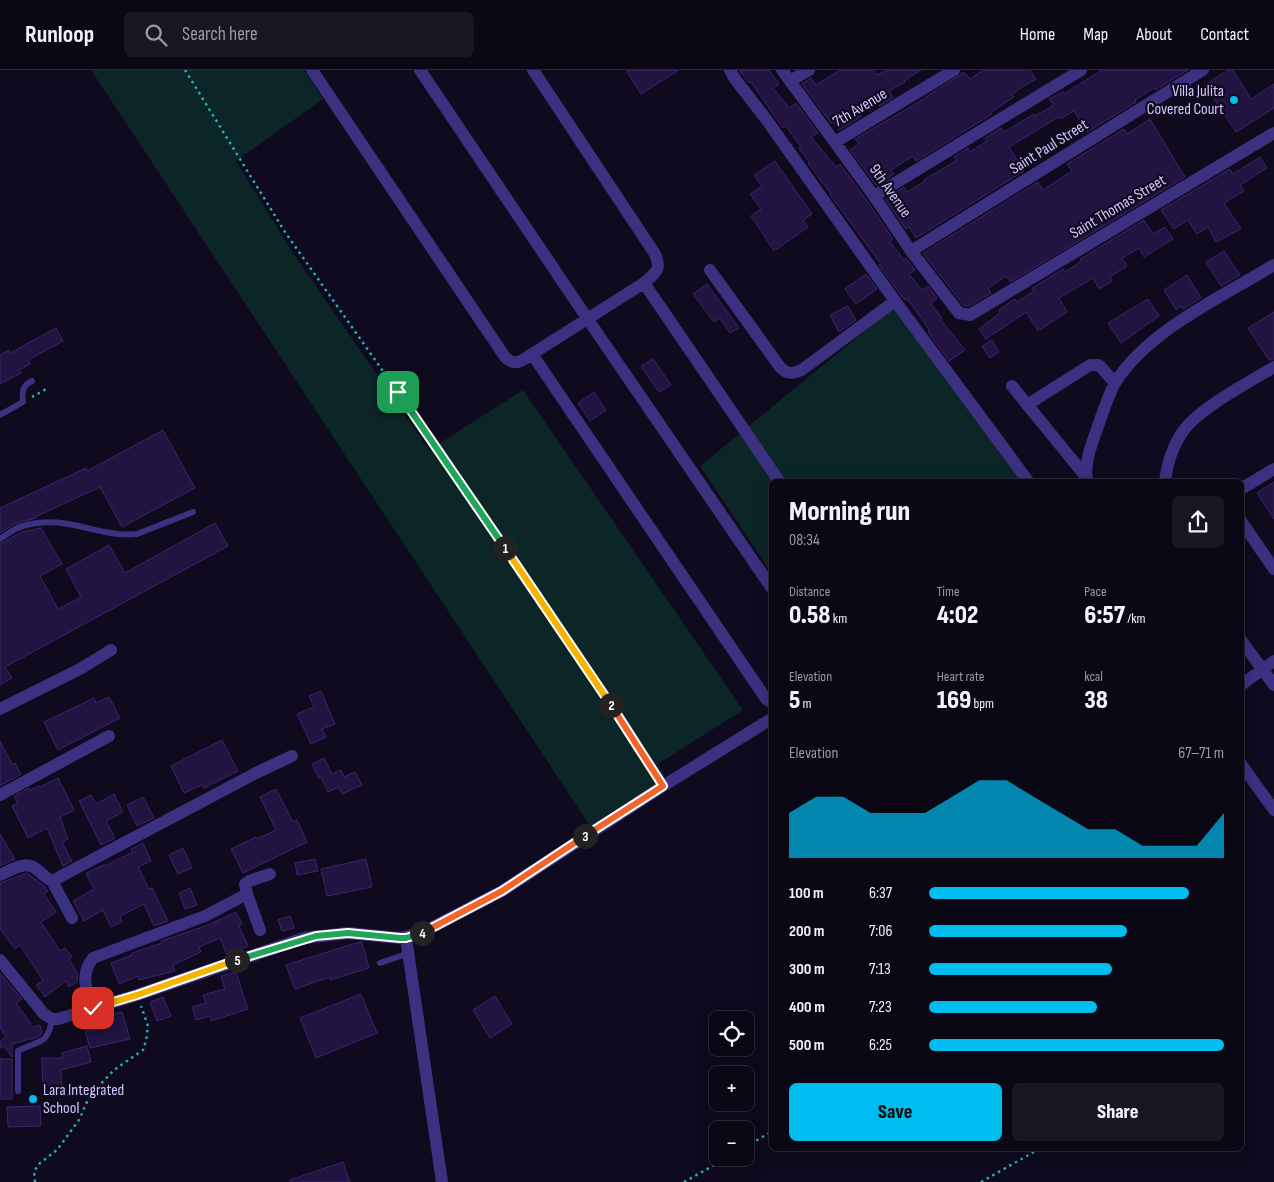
<!DOCTYPE html>
<html lang="en">
<head>
<meta charset="utf-8">
<style>
	:root { --surface:#0b0816; --page:#191623; --text:#f1f3f6; --muted:#9a9aa1; --line:#2b2935; --accent:#00bdf1 }
	body { margin:0; font-family:"Sofia Sans Condensed",sans-serif; background:var(--page); color:var(--text); height:100vh; display:flex; flex-direction:column; font-size:19px; white-space:nowrap }
	* { box-sizing:border-box; margin:0 }
	p { font-size:16px; color:var(--muted) }
	.icon { flex:none; width:28px; height:28px; fill:none; stroke:currentColor; stroke-width:2; stroke-linecap:round; stroke-linejoin:round }
	.map { position:relative; flex:1; overflow:hidden }
	.panel { position:absolute; left:769px; top:409px; width:475px; height:672px; display:flex; flex-direction:column; background:var(--surface); border-radius:8px; box-shadow:0 5px 20px #0002,0 0 0 1px var(--line) }
	.panel>* { flex:none }
	.fabs { position:absolute; left:709px; top:941px; display:grid; gap:10px }
	.fabs a { display:grid; place-items:center; width:45px; height:45px; border-radius:8px; background:var(--surface); box-shadow:0 5px 20px #0002,0 0 0 1px var(--line); font-size:25px }
	.pin { position:absolute; display:grid; place-items:center; width:42px; height:42px; color:#fff; margin:-21px; border-radius:10px; box-shadow:0 2px 8px #0006 }
	.km { position:absolute; width:25px; height:25px; margin:-12px; border-radius:50%; background:#222; color:#fff; font-size:14px; line-height:25px; text-align:center }
	.round { display:grid; place-items:center; flex:none; width:52px; height:52px; border-radius:8px; background:var(--page) }
	.overview { display:flex; align-items:center; justify-content:space-between; height:85px; padding:0 20px }
	h1 { font-size:28px; font-weight:800; line-height:38px }
	.stats { display:grid; grid-template-columns:repeat(3,1fr); gap:8px; height:85px; padding:5px 20px }
	.stats div { display:grid; align-content:center }
	.stats b { font-size:25px; font-weight:800 }
	.stats small { font-size:14px; font-weight:400 }
	.stats p { font-size:14px }
	.chart { height:140px; padding:10px 20px }
	.chart p { display:flex; justify-content:space-between }
	.chart svg { width:100%; height:90px; margin-top:5px; fill:var(--accent); opacity:.7 }
	.action { display:flex; gap:10px; margin-top:auto; padding:10px 20px }
	.action a { flex:1; height:58px; border-radius:8px; background:var(--accent); color:#111; font-size:20px; font-weight:800; line-height:58px; text-align:center }
	.action a+a { background:var(--page); color:var(--text) }
	ul { padding:0 20px; list-style:none; font-size:16px }
	li { display:grid; grid-template-columns:80px 60px 1fr; align-items:center; height:38px }
	li i { height:12px; border-radius:6px; background:var(--accent) }
	header { display:flex; align-items:center; gap:30px; box-sizing:border-box; height:70px; padding:0 25px; background:var(--surface); border-bottom:1px solid var(--line) }
	header strong { font-size:24px }
	nav { display:flex; gap:28px; margin-inline-start:auto; font-size:18px }
	.search { width:350px; height:45px; background:var(--page); display:flex; align-items:center; gap:12px; box-sizing:border-box; padding:0 18px; border-radius:8px; color:var(--muted); font-size:19px }
	.map>svg:first-child { display:block }
	.green { fill:#0c2527 }
	.building { fill:#221440; stroke:#3b246e }
	.lines { fill:none; stroke-linecap:round; stroke-linejoin:round }
	.path { stroke:#22afb7; stroke-width:2.5; stroke-dasharray:2.5 4; stroke-linecap:butt }
	.service { stroke:#3c3080; stroke-width:6 }
	.minor { stroke:#3c3080; stroke-width:12 }
	.tertiary { stroke:#3c3080; stroke-width:12 }
	.split-1-casing { stroke:#fff; stroke-width:10 }
	.split-2-casing { stroke:#fff; stroke-width:10 }
	.split-3-casing { stroke:#fff; stroke-width:10 }
	.split-4-casing { stroke:#fff; stroke-width:10 }
	.split-5-casing { stroke:#fff; stroke-width:10 }
	.split-6-casing { stroke:#fff; stroke-width:10 }
	.split-1 { stroke:#22a559; stroke-width:6 }
	.split-2 { stroke:#f5b400; stroke-width:6 }
	.split-3 { stroke:#f0652b; stroke-width:6 }
	.split-4 { stroke:#f0652b; stroke-width:6 }
	.split-5 { stroke:#22a559; stroke-width:6 }
	.split-6 { stroke:#f5b400; stroke-width:6 }
	.poi-dot { fill:#00bdf1; stroke:#0f0a1d; stroke-width:2 }
	.labels { text-anchor:middle; dominant-baseline:central; stroke-width:4.5; stroke-linejoin:round; paint-order:stroke }
	.poi-label { font-size:16px; fill:#d3c6ff; stroke:#0f0a1d; text-anchor:end }
	.street-label { font-size:16px; fill:#d3c6ff; stroke:#0f0a1d }
</style>
</head>
<body>
<header>
<strong>Runloop</strong>
<div class="search"><svg class="icon" aria-label="search" viewBox="0 0 24 24"><circle cx="10" cy="10" r="6"/><path d="M15 15l6 6"/></svg>Search here</div>
<nav><a>Home</a><a>Map</a><a>About</a><a>Contact</a></nav>
</header>
<div class="map">
<svg width="1274" height="1112" viewBox="0 0 1274 1112">
	<rect width="100%" height="100%" fill="#0f0a1d"/>
	<path class="green" d="M 91,0 L 304,0 L 323,29 L 236,91 L 293,183 L 429,380 L 523,320 L 743,640 L 658,694 L 666,708 L 590,756 Z
		M 894,237 L 1022,411 L 771,411 L 771,503 L 700,396 Z"/>
	<path class="building" d="M 626,0 L 679,0 L 641,24 Z
		M 739,0 L 769,0 L 779,14 L 773,18 L 789,38 L 796,33 L 818,63 L 811,67 L 836,97 L 840,94 L 867,131 L 893,169 L 890,172 L 904,190 L 906,188 L 915,200 L 909,204 L 922,220 L 928,216 L 937,228 L 931,234 L 942,248 L 940,249 L 965,280 L 949,291 L 928,262 L 930,261 L 920,246 L 907,229 L 905,230 L 900,224 L 879,195 L 881,194 L 830,125 L 831,124 L 808,93 L 810,93 L 799,78 L 801,77 L 786,56 L 783,58 L 751,12 L 749,13 Z
		M 840,0 L 874,0 L 877,5 L 887,0 L 921,0 L 904,11 L 905,12 L 889,21 L 893,28 L 879,36 L 875,30 L 858,40 L 862,46 L 839,60 L 833,52 L 831,53 L 802,14 L 811,8 L 816,15 Z
		M 983,0 L 1030,0 L 1036,9 L 1019,19 L 1012,25 L 1014,27 L 991,42 L 992,44 L 916,91 L 913,86 L 891,100 L 894,104 L 876,115 L 850,80 L 859,74 L 855,69 L 917,33 L 964,2 L 970,9 Z
		M 1102,0 L 1188,0 L 1155,20 L 1154,18 L 1135,30 L 1136,32 L 1087,62 L 1074,41 L 1060,49 L 1059,47 L 1009,77 L 1024,101 L 916,168 L 909,157 L 906,159 L 885,129 L 904,117 L 907,122 L 925,111 L 924,110 L 957,90 L 954,87 L 968,78 L 970,82 L 987,71 L 985,68 L 1001,58 L 1004,62 L 1034,44 L 1035,46 L 1054,35 L 1049,29 L 1063,22 L 1064,24 Z
		M 1228,0 L 1233,0 L 1251,29 L 1274,14 L 1274,38 L 1236,62 L 1205,15 Z
		M 1150,49 L 1185,107 L 1010,212 L 1006,206 L 988,218 L 991,223 L 971,235 L 964,236 L 923,183 L 1038,112 L 1043,120 L 1072,101 L 1067,94 L 1124,59 L 1127,64 Z
		M 1260,87 L 1267,98 L 1240,115 L 1244,121 L 1224,133 L 1241,159 L 1216,172 L 1208,157 L 1197,164 L 1188,150 L 1174,159 L 1161,140 L 1230,99 L 1233,104 Z
		M 775,91 L 812,144 L 803,150 L 808,157 L 774,181 L 751,146 L 761,139 L 750,124 L 762,116 L 754,105 Z
		M 1144,150 L 1153,164 L 1165,157 L 1173,169 L 1144,187 L 1139,178 L 1122,188 L 1127,196 L 1110,207 L 1112,211 L 1099,219 L 1093,208 L 1059,228 L 1067,242 L 1038,261 L 1026,242 L 986,269 L 979,259 L 1000,243 L 999,240 L 1015,229 L 1017,232 L 1034,221 L 1032,218 L 1063,199 L 1065,202 L 1082,191 L 1080,189 Z
		M 1224,181 L 1240,205 L 1221,216 L 1206,192 Z
		M 866,204 L 877,219 L 856,234 L 845,219 Z
		M 1187,205 L 1201,228 L 1183,239 L 1181,236 L 1176,240 L 1164,220 Z
		M 707,214 L 739,258 L 730,263 L 720,248 L 714,252 L 693,224 Z
		M 1148,229 L 1159,246 L 1121,273 L 1108,253 Z
		M 848,236 L 856,250 L 839,262 L 830,245 Z
		M 1274,242 L 1274,289 L 1269,290 L 1248,258 Z
		M 56,258 L 63,271 L 28,290 L 30,294 L 19,300 L 21,303 L 0,314 L 0,285 L 9,280 L 10,283 Z
		M 992,270 L 999,282 L 990,288 L 982,276 Z
		M 653,289 L 671,315 L 659,322 L 641,296 Z
		M 594,322 L 606,340 L 590,351 L 578,333 Z
		M 163,360 L 195,418 L 122,457 L 100,417 L 35,447 L 36,448 L 15,454 L 0,463 L 0,438 L 86,398 L 87,401 Z
		M 1274,412 L 1274,449 L 1257,423 Z
		M 215,453 L 228,476 L 5,597 L 12,608 L 0,615 L 0,474 L 22,462 L 41,458 L 62,494 L 40,506 L 58,539 L 81,527 L 66,499 L 109,475 L 125,503 Z
		M 321,621 L 335,654 L 322,659 L 326,667 L 311,674 L 297,644 L 314,637 L 309,626 Z
		M 109,627 L 120,648 L 58,680 L 44,652 L 94,628 L 96,633 Z
		M 222,670 L 238,701 L 204,718 L 202,715 L 184,723 L 171,696 Z
		M 0,671 L 12,694 L 15,693 L 21,704 L 0,716 Z
		M 324,688 L 332,704 L 341,700 L 344,707 L 355,702 L 362,715 L 342,724 L 339,717 L 328,722 L 321,707 L 319,709 L 312,694 Z
		M 58,708 L 74,740 L 60,747 L 68,769 L 62,772 L 72,791 L 63,796 L 47,758 L 28,768 L 12,736 L 18,733 L 14,726 L 29,718 L 30,720 L 39,716 L 40,717 Z
		M 276,719 L 293,752 L 297,750 L 307,772 L 243,803 L 231,779 L 256,767 L 257,769 L 276,760 L 260,727 Z
		M 114,724 L 123,742 L 106,751 L 115,768 L 101,775 L 79,731 L 91,725 L 96,734 Z
		M 143,727 L 154,748 L 137,756 L 127,735 Z
		M 0,764 L 15,789 L 0,796 Z
		M 143,773 L 151,791 L 138,797 L 149,819 L 152,818 L 168,851 L 154,856 L 144,834 L 120,846 L 122,852 L 111,857 L 103,840 L 84,851 L 73,831 L 94,819 L 86,803 L 104,795 L 104,796 L 133,782 L 131,779 Z
		M 183,778 L 192,798 L 178,804 L 169,785 Z
		M 315,789 L 318,801 L 297,805 L 295,793 Z
		M 366,789 L 372,817 L 327,826 L 321,799 Z
		M 27,803 L 44,816 L 48,821 L 44,824 L 56,842 L 41,852 L 60,881 L 65,878 L 72,887 L 69,889 L 78,904 L 77,912 L 69,917 L 66,911 L 45,927 L 36,915 L 43,911 L 35,898 L 20,875 L 15,879 L 0,859 L 0,813 Z
		M 190,818 L 197,835 L 185,839 L 179,823 Z
		M 236,842 L 242,854 L 239,856 L 248,876 L 227,885 L 220,868 L 199,877 L 201,882 L 173,895 L 175,901 L 139,910 L 138,906 L 119,914 L 111,893 L 132,885 L 132,883 L 162,873 L 161,871 L 208,855 Z
		M 290,846 L 294,858 L 282,861 L 278,850 Z
		M 359,872 L 362,872 L 369,898 L 330,910 L 330,907 L 295,919 L 286,895 Z
		M 236,902 L 248,939 L 211,951 L 210,946 L 196,950 L 192,937 L 206,933 L 203,925 L 225,919 L 221,906 Z
		M 0,903 L 22,929 L 16,933 L 33,957 L 40,955 L 42,963 L 38,967 L 12,974 L 12,987 L 4,976 L 0,978 L 0,971 L 6,967 L 0,958 Z
		M 361,924 L 377,963 L 316,988 L 300,948 Z
		M 495,926 L 512,954 L 490,968 L 473,940 Z
		M 163,927 L 171,946 L 157,951 L 150,932 Z
		M 122,942 L 130,969 L 90,978 L 85,961 L 97,958 L 94,948 Z
		M 87,976 L 91,992 L 61,1000 L 62,1024 L 43,1025 L 42,988 L 63,988 L 62,983 Z
		M 0,989 L 12,989 L 12,1029 L 0,1029 Z
		M 40,1036 L 41,1056 L 8,1057 L 7,1037 Z
		M 343,1092 L 350,1112 L 290,1112 L 290,1110 Z"/>
	<g class="lines">
		<path class="path" d="M 185,0 L 285,162 L 435,375 L 620,648 L 657,707
			M 32,327 L 48,318
			M 745,1077 L 771,1062
			M 35,1112 L 34,1101 L 40,1093 L 57,1080 L 79,1050 L 90,1025 L 114,1000 L 143,980 L 146,971 L 148,956 L 141,936
			M 684,1112 L 727,1088
			M 981,1112 L 1039,1079"/>
		<path class="service" d="M 0,345 L 23,332 C 22,321 22,316 32,311
			M 0,469 C 7,464 15,458 23,456 C 66,443 97,468 137,464 L 193,442
			M 380,893 L 409,883
			M 18,1021 L 18,981 C 38,970 48,976 52,949"/>
		<path class="minor" d="M 312,0 L 505,287 C 515,297 522,291 532,284 L 766,629 L 771,632
			M 420,0 L 587,248 L 771,517
			M 533,0 L 655,184 C 662,200 656,202 644,213 L 779,411
			M 782,0 L 874,126 L 911,181 L 959,243 L 970,245 L 1274,63
			M 790,11 L 809,0
			M 835,72 L 954,0
			M 874,126 L 1081,0
			M 911,181 L 1203,0
			M 710,200 L 780,297 C 787,305 794,304 803,299 L 895,231
			M 532,284 L 644,213
			M 1012,316 L 1087,408
			M 1027,335 L 1090,295 L 1099,295 L 1115,313
			M 1087,411 C 1084,391 1092,374 1098,356 C 1103,342 1108,326 1115,313 C 1147,261 1223,226 1274,195
			M 1165,411 C 1167,395 1172,378 1181,364 C 1197,339 1248,313 1274,297
			M 1241,419 L 1274,399
			M 1241,451 L 1274,499
			M 1241,570 L 1274,615
			M 1241,615 L 1274,591
			M 0,639 L 80,599 L 111,580
			M 1241,694 L 1274,740
			M 0,725 L 109,666
			M 0,805 C 10,801 25,790 35,798 C 41,802 45,808 52,811 L 256,703 L 292,686
			M 52,811 L 72,848
			M 260,860 L 247,824 L 245,814 L 249,811 L 270,804
			M 406,868 L 442,1112
			M 93,938 C 86,921 80,904 93,888 L 205,846 L 247,824"/>
		<path class="tertiary" d="M 730,0 L 735,9 L 766,49 L 895,231 L 1028,411
			M 0,890 L 44,944 L 52,949 L 58,949 L 137,925 L 304,868 L 348,863 L 399,868 L 419,864 L 502,821 L 663,716 L 771,649"/>
	</g>
	<g class="lines">
		<g class="split-1-casing">
			<path id="split-1" d="M 398,322 L 505,478"/>
		</g>
		<g class="split-2-casing">
			<path id="split-2" d="M 505,478 L 611,635"/>
		</g>
		<g class="split-3-casing">
			<path id="split-3" d="M 585,766 L 663,716 L 611,635"/>
		</g>
		<g class="split-4-casing">
			<path id="split-4" d="M 422,863 L 502,821 L 585,766"/>
		</g>
		<g class="split-5-casing">
			<path id="split-5" d="M 237,890 L 316,866 L 348,863 L 400,868 L 406,868 L 422,863"/>
		</g>
		<g class="split-6-casing">
			<path id="split-6" d="M 93,938 L 137,925 L 237,890"/>
		</g>
		<use href="#split-1" class="split-1"/>
		<use href="#split-2" class="split-2"/>
		<use href="#split-3" class="split-3"/>
		<use href="#split-4" class="split-4"/>
		<use href="#split-5" class="split-5"/>
		<use href="#split-6" class="split-6"/>
	</g>
	<g class="poi-dot">
		<circle cx="1234" cy="30" r="5"/>
		<circle cx="33" cy="1029" r="5"/>
	</g>
	<g class="labels">
		<g class="poi-label">
			<text x="1224" y="21">Villa Julita<tspan x="1224" dy="18">Covered Court</tspan></text>
			<text x="43" y="1020" text-anchor="start">Lara Integrated<tspan x="43" dy="18">School</tspan></text>
		</g>
		<g class="street-label">
			<text transform="translate(860 38) rotate(-31)">7th Avenue</text>
			<text transform="translate(1049 77) rotate(-32)">Saint Paul Street</text>
			<text transform="translate(890 121) rotate(55)">9th Avenue</text>
			<text transform="translate(1118 137) rotate(-31)">Saint Thomas Street</text>
		</g>
	</g>
</svg>
<div class="fabs">
<a><svg class="icon" aria-label="locate" viewBox="0 0 24 24"><circle cx="12" cy="12" r="6"/><path d="M12 2v4M12 18v4M2 12h4M18 12h4"/></svg></a>
<a>+</a>
<a>−</a>
</div>
<div class="pin" style="left:398px;top:322px;background:#1e9e55"><svg class="icon" aria-label="arrive" viewBox="0 0 24 24"><path d="M6 21V4h12l-3 4 3 4H6"/></svg></div>
<div class="pin" style="left:93px;top:938px;background:#d93025"><svg class="icon" aria-label="check" viewBox="0 0 24 24"><path d="M5 12l5 5 9-10"/></svg></div>
<b class="km" style="left:505px;top:478px">1</b>
<b class="km" style="left:611px;top:635px">2</b>
<b class="km" style="left:585px;top:766px">3</b>
<b class="km" style="left:422px;top:863px">4</b>
<b class="km" style="left:237px;top:890px">5</b>
<section class="panel">
<div class="overview"><div><h1>Morning run</h1><p>08:34</p></div><a class="round"><svg class="icon" aria-label="share" viewBox="0 0 24 24"><path d="M12 15V3M7 8l5-5 5 5M5 13v7h14v-7"/></svg></a></div>
<div class="stats">
<div><p>Distance</p><b>0.58<small> km</small></b></div>
<div><p>Time</p><b>4:02</b></div>
<div><p>Pace</p><b>6:57<small> /km</small></b></div>
</div>
<div class="stats">
<div><p>Elevation</p><b>5<small> m</small></b></div>
<div><p>Heart rate</p><b>169<small> bpm</small></b></div>
<div><p>kcal</p><b>38</b></div>
</div>
<div class="chart"><p><span>Elevation</span>67–71 m</p>
<svg viewBox="0 0 160 44" preserveAspectRatio="none"><path d="M0 44V22L10 14L20 14L30 22L40 22L50 22L60 14L70 6L80 6L90 14L100 22L110 30L120 30L130 38L140 38L150 38L160 22V44z"/></svg>
</div>
<ul>
<li><b>100 m</b>6:37<i style="width:88%"></i></li>
<li><b>200 m</b>7:06<i style="width:67%"></i></li>
<li><b>300 m</b>7:13<i style="width:62%"></i></li>
<li><b>400 m</b>7:23<i style="width:57%"></i></li>
<li><b>500 m</b>6:25<i style="width:100%"></i></li>
</ul>
<div class="action"><a>Save</a><a>Share</a></div>
</section>
</div>
</body>
</html>
